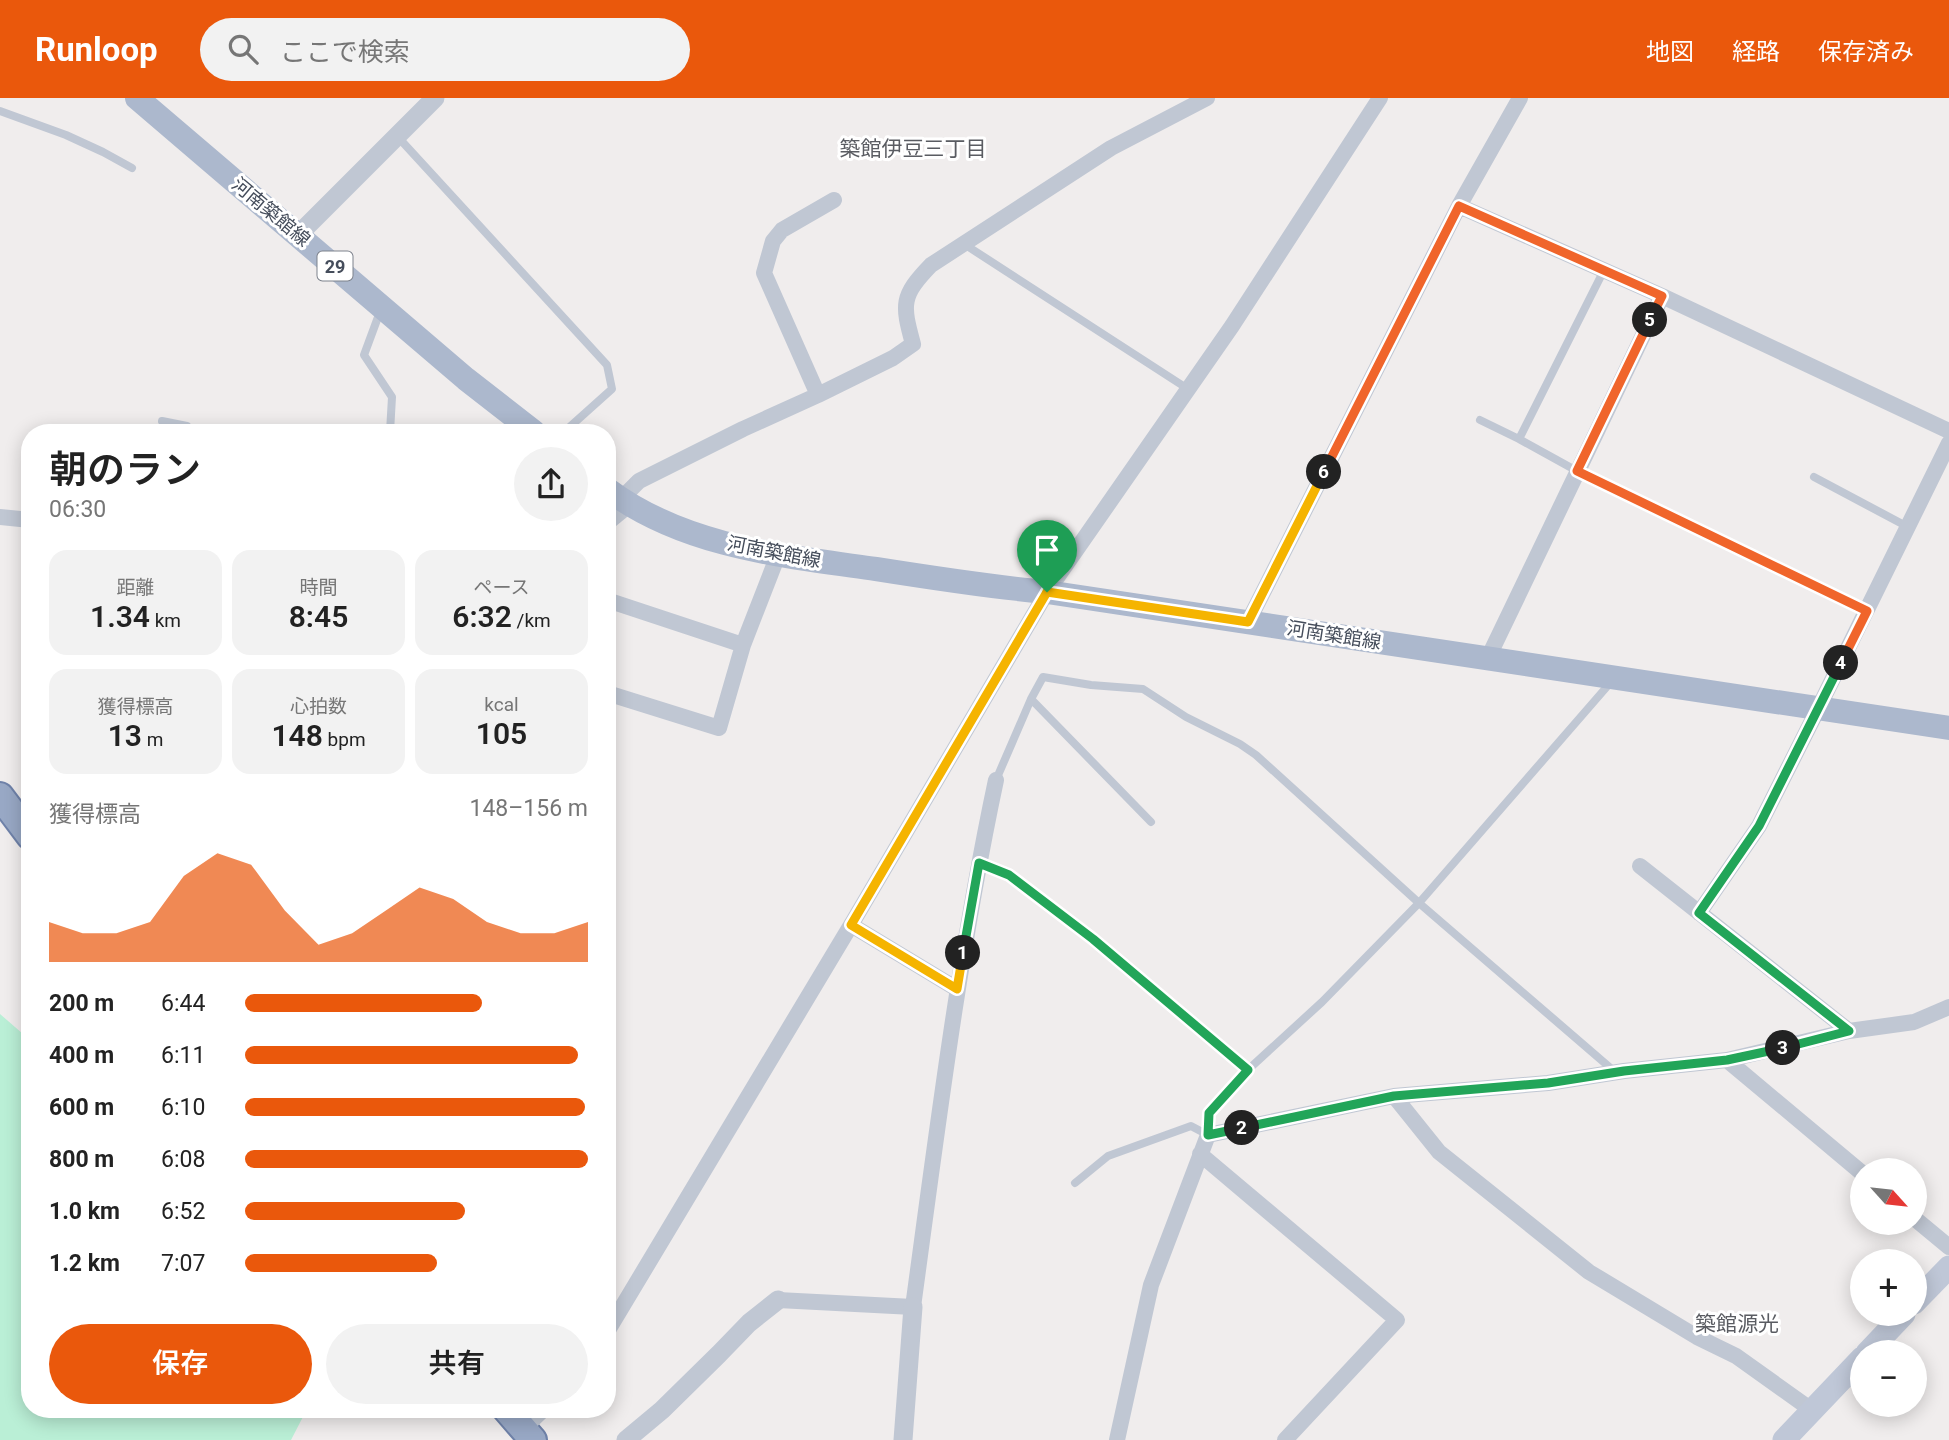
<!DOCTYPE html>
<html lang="ja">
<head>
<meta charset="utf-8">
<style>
	:root { --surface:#fff; --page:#f2f2f2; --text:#222; --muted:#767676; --accent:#ea580c }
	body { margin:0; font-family:Roboto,"Noto Sans JP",sans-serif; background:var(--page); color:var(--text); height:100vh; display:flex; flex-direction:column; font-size:26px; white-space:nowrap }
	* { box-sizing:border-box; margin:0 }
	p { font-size:23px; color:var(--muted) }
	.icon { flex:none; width:38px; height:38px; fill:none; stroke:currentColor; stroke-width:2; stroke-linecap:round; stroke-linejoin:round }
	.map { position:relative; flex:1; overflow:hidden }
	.drawer { position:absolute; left:21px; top:326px; width:595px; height:994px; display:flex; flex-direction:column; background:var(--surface); border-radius:28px; box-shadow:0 4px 18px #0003 }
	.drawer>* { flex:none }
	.needle { width:46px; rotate:117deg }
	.tools { position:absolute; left:1850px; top:1060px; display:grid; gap:14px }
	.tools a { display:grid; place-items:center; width:77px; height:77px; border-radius:50%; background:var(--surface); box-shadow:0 4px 18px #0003; font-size:35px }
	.pin { position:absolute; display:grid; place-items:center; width:60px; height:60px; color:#fff; margin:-72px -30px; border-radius:50% 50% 50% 0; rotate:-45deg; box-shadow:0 0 7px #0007 }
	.pin .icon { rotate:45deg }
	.km { position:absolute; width:35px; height:35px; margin:-18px; border-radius:50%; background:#222; color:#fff; font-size:19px; line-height:35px; text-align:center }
	.round { display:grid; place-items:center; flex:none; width:74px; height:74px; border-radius:37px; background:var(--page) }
	.headline { display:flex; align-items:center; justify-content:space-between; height:119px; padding:0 28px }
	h1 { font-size:38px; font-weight:600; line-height:52px }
	.metrics { display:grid; grid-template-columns:repeat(3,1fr); gap:10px; height:119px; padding:7px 28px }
	.metrics div { display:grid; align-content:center; border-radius:18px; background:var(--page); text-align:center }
	.metrics b { font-size:30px; font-weight:600 }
	.metrics small { font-size:19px; font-weight:400 }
	.metrics p { font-size:19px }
	.chart { height:196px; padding:14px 28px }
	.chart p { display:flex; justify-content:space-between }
	.chart svg { width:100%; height:126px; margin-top:7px; fill:var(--accent); opacity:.7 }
	.button { display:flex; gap:14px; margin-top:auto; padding:14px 28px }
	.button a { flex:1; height:80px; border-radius:42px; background:var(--accent); color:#fff; font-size:28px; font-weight:600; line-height:80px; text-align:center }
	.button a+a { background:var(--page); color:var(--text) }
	ul { padding:0 28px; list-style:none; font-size:23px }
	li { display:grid; grid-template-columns:112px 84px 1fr; align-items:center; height:52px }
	li i { height:18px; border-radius:9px; background:var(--accent) }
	header { display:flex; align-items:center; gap:42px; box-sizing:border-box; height:98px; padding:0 35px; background:var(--accent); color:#fff }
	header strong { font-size:33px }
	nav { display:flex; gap:38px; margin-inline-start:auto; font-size:24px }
	.search { width:490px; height:63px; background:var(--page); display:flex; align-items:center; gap:18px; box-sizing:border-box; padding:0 24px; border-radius:38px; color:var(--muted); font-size:26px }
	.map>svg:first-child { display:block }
	.green { fill:#baefd6 }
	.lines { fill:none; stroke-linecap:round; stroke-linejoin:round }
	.trunk-casing { stroke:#6f82a9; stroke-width:30 }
	.service { stroke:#c0c7d3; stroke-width:8 }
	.minor { stroke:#c0c7d3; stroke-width:16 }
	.tertiary { stroke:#c0c7d3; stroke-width:19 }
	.secondary { stroke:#bfc7d7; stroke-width:23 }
	.primary { stroke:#acb8cd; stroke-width:24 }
	.trunk { stroke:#98a8c5; stroke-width:26 }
	.split-1-casing { stroke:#fff; stroke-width:14 }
	.split-2-casing { stroke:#fff; stroke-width:14 }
	.split-3-casing { stroke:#fff; stroke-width:14 }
	.split-4-casing { stroke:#fff; stroke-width:14 }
	.split-5-casing { stroke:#fff; stroke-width:14 }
	.split-6-casing { stroke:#fff; stroke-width:14 }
	.split-7-casing { stroke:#fff; stroke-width:14 }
	.split-1 { stroke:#f5b400; stroke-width:9 }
	.split-2 { stroke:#22a559; stroke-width:9 }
	.split-3 { stroke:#22a559; stroke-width:9 }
	.split-4 { stroke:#22a559; stroke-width:9 }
	.split-5 { stroke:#f0652b; stroke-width:9 }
	.split-6 { stroke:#f0652b; stroke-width:9 }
	.split-7 { stroke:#f5b400; stroke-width:9 }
	.labels { text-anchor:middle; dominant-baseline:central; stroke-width:6; stroke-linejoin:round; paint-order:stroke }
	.shield { fill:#fff; stroke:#7d828c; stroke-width:2 }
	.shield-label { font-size:18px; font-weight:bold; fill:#454d5b }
	.street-label { font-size:19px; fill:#454d5b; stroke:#fff }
	.neighbourhood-label { font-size:21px; fill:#5a5c62; stroke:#fff }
</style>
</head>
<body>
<header>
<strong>Runloop</strong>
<div class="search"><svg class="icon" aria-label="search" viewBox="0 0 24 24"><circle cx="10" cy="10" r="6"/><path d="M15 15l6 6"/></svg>ここで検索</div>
<nav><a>地図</a><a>経路</a><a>保存済み</a></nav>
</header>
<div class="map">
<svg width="1949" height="1342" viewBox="0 0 1949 1342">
	<rect width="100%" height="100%" fill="#f0eded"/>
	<path class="green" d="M 0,916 L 30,942 L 30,1311 L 307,1311 L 291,1342 L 0,1342 Z"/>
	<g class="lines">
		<g class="trunk-casing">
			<path id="trunk" d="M 0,698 L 30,738
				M 506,1311 L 533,1342"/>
		</g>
		<path class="service" d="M 0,13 L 66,37 L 103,54 L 132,70
			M 397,38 L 607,267 L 612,291 L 564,334
			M 964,146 L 1188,291
			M 381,211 L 364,257 L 392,299 L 390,334
			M 1480,322 L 1519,341 L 1577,373 L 1867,513
			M 162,323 L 187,328 L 187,334
			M 1519,341 L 1604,172
			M 1814,379 L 1908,429
			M 1031,601 L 1151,724
			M 996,682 L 1031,601 L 1043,579 L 1091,587 L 1143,591 L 1186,619 L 1240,646 L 1256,657 L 1419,805 L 1614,973
			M 980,765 L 1009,777 L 1093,841 L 1248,972
			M 1075,1085 L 1108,1058 L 1191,1028 L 1208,1037 L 1209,1015 L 1239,980 L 1322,904 L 1419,805 L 1611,584"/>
		<path class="minor" d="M 1459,108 L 1662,198 L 1949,333
			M 818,297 L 764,175 L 773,143 L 782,132 L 834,102
			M 621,401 L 639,383 L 743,331 L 818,297 L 893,260 L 913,246 C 902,206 901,198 931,167 L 1111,50 L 1207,0
			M 0,419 L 30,422
			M 607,425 L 629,407
			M 607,502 L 743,547
			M 1248,524 L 1459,108 L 1520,0
			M 1488,560 L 1662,198
			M 607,595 L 719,630 L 743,547 L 778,457
			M 1640,768 L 1849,933
			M 1699,815 L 1759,728 L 1818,611 L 1949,345
			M 851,827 L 957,891
			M 1727,962 L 1862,1075
			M 1394,998 L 1439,1054 L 1589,1174 L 1697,1239 L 1736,1258 L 1813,1313
			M 1200,1056 L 1397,1222 L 1285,1342
			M 1914,1120 L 1949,1149
			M 778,1202 L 913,1209 C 937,1033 959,856 996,682
			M 607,1234 L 851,827 L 1047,494 L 1232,228 L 1380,0
			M 524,1330 L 544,1311
			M 1117,1342 L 1151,1187 L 1208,1037 L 1394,998 L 1548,985 L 1624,973 L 1727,962 L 1849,933 L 1914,924 L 1949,909"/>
		<path class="tertiary" d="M 298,137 L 435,0
			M 626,1342 L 662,1312 L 719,1256 L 749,1225 L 778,1202
			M 903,1342 L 913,1209"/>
		<path class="secondary" d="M 1914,1205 L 1949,1169
			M 1867,1255 L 1904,1216
			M 1784,1342 L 1862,1260"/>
		<path class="primary" d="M 137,0 L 466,281 L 534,334
			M 607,391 C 684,449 784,458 876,471 C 933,480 990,489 1047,494 L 1949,630"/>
		<use href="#trunk" class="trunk"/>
	</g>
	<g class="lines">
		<g class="split-1-casing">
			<path id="split-1" d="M 963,855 L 957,891 L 851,827 L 1047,494"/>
		</g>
		<g class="split-2-casing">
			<path id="split-2" d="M 963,855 L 979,765 L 1009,777 L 1093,841 L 1248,972 L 1209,1015 L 1208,1037 L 1242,1030"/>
		</g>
		<g class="split-3-casing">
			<path id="split-3" d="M 1242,1030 L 1394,998 L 1548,985 L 1624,973 L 1727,962 L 1783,950"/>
		</g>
		<g class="split-4-casing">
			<path id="split-4" d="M 1783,950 L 1849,933 L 1699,815 L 1759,728 L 1841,565"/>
		</g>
		<g class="split-5-casing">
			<path id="split-5" d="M 1650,222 L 1577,373 L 1867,513 L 1841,565"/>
		</g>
		<g class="split-6-casing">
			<path id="split-6" d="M 1324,374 L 1459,108 L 1662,198 L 1650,222"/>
		</g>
		<g class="split-7-casing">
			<path id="split-7" d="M 1047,494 L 1248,524 L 1324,374"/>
		</g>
		<use href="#split-1" class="split-1"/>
		<use href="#split-2" class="split-2"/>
		<use href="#split-3" class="split-3"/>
		<use href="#split-4" class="split-4"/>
		<use href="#split-5" class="split-5"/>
		<use href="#split-6" class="split-6"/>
		<use href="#split-7" class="split-7"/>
	</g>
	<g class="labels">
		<rect class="shield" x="317.5" y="153.5" width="35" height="29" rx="5"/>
		<g class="shield-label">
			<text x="335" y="168">29</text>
		</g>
		<g class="street-label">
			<text transform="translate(271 114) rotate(40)">河南築館線</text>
			<text transform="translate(774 454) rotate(11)">河南築館線</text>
			<text transform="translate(1334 537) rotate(9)">河南築館線</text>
		</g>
		<g class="neighbourhood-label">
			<text x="913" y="51">築館伊豆三丁目</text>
			<text x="1737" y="1226">築館源光</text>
		</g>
	</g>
</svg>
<div class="tools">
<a><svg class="needle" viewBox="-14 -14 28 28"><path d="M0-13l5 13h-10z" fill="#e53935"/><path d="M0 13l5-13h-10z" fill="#767676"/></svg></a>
<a>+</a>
<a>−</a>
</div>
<div class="pin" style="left:1047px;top:494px;background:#1e9e55"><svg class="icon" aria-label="arrive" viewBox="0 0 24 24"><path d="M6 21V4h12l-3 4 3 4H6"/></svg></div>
<b class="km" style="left:963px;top:855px">1</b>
<b class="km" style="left:1242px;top:1030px">2</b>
<b class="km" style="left:1783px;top:950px">3</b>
<b class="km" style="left:1841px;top:565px">4</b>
<b class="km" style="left:1650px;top:222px">5</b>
<b class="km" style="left:1324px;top:374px">6</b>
<section class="drawer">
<div class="headline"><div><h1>朝のラン</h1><p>06:30</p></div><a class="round"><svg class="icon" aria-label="share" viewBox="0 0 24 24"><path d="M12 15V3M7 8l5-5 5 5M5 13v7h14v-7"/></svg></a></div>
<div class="metrics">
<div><p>距離</p><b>1.34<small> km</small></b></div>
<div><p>時間</p><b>8:45</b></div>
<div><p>ペース</p><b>6:32<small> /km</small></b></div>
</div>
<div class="metrics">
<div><p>獲得標高</p><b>13<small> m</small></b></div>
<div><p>心拍数</p><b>148<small> bpm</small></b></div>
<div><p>kcal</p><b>105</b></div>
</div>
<div class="chart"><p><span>獲得標高</span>148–156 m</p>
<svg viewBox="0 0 160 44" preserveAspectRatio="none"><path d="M0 44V30L10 34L20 34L30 30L40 14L50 6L60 10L70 26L80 38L90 34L100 26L110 18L120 22L130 30L140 34L150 34L160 30V44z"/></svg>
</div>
<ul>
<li><b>200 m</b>6:44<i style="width:69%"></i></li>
<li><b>400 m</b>6:11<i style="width:97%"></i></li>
<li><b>600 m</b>6:10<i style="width:99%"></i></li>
<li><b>800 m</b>6:08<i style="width:100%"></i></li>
<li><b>1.0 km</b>6:52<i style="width:64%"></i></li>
<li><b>1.2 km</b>7:07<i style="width:56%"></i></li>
</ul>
<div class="button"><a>保存</a><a>共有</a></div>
</section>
</div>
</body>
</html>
